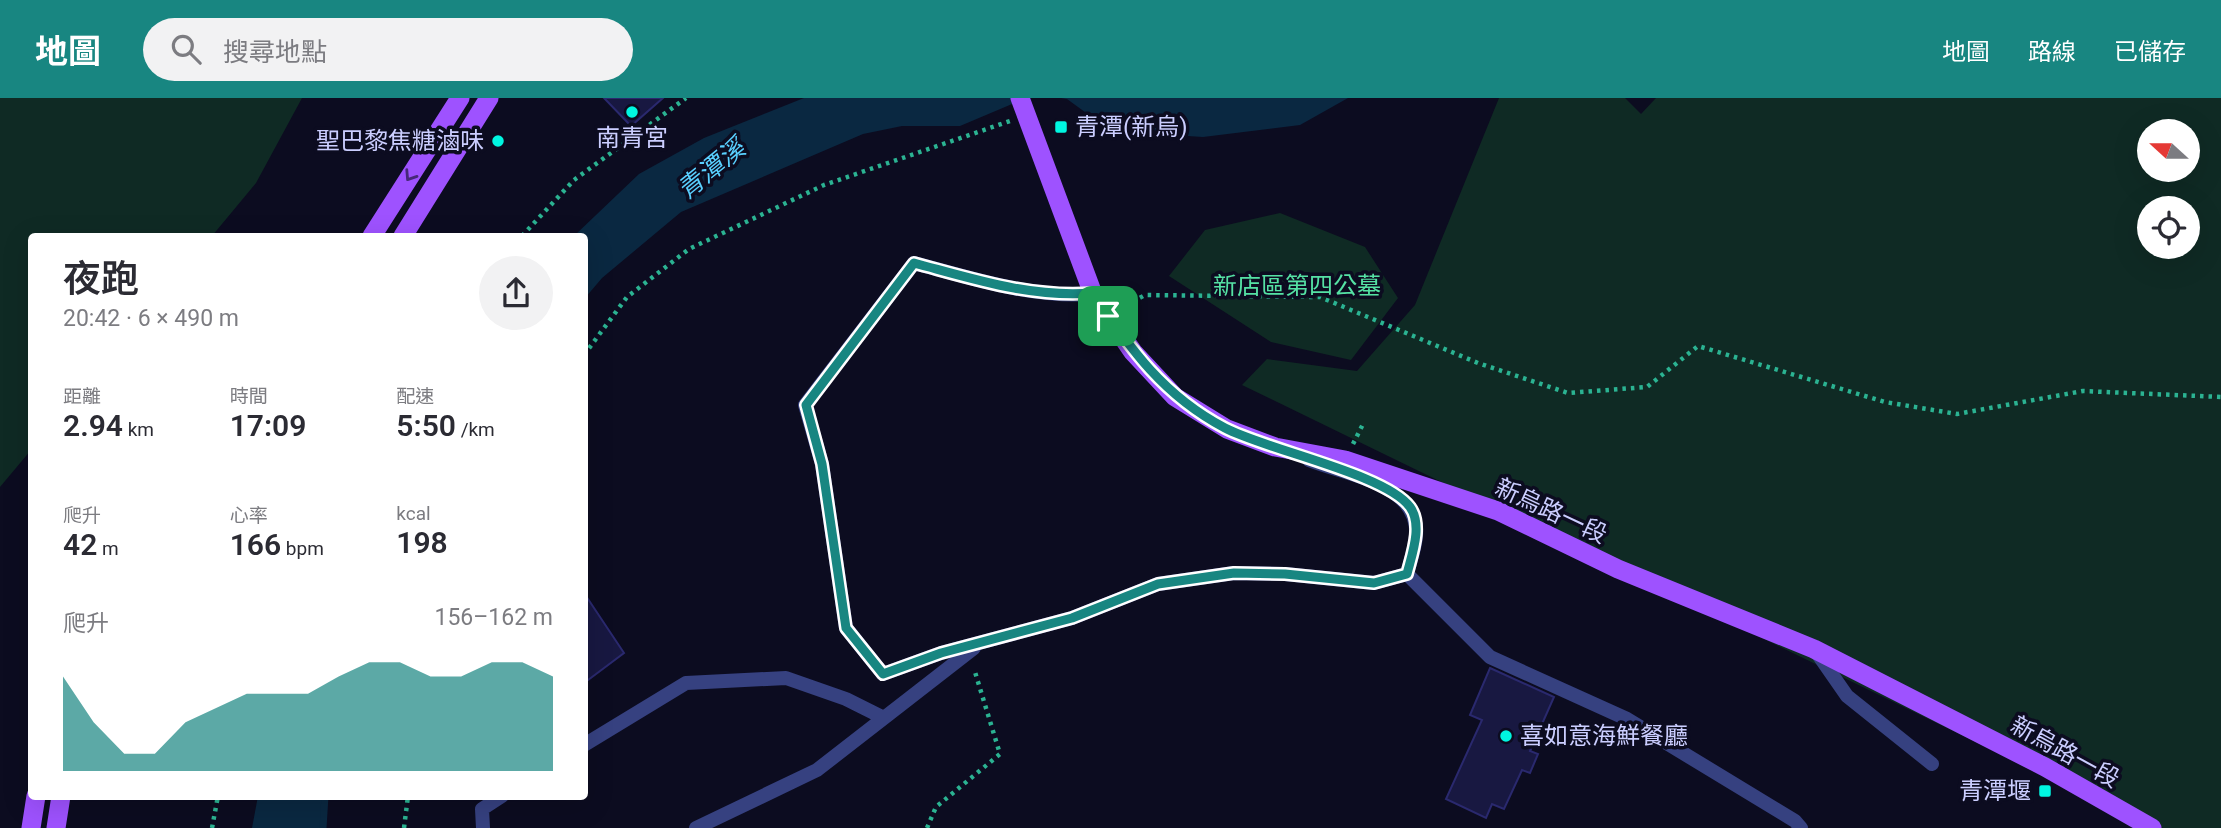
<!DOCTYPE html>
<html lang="zh-TW">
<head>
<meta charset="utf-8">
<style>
	:root { --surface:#fff; --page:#f2f2f3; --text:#2b2b33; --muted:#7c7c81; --accent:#188681 }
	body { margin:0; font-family:Roboto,"Noto Sans TC",sans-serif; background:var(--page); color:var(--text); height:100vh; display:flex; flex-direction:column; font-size:26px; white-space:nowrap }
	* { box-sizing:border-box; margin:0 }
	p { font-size:23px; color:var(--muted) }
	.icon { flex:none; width:38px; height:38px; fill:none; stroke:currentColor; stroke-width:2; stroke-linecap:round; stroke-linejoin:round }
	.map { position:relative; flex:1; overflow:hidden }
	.drawer { position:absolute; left:28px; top:135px; width:560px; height:567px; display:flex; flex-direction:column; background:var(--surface); border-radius:7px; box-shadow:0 7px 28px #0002 }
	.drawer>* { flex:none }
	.needle { width:46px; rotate:291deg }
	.controls { position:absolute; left:2137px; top:21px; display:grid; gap:14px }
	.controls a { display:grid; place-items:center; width:63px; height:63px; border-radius:50%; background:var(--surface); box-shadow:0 7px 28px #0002; font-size:35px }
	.pin { position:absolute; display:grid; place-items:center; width:60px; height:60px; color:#fff; margin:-30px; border-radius:14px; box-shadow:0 4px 10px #0006 }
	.round { display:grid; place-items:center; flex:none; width:74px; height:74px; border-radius:37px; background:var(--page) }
	.head { display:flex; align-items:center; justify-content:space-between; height:119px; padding:0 35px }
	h1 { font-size:38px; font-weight:600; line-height:52px }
	.metrics { display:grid; grid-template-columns:repeat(3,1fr); gap:10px; height:119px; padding:7px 35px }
	.metrics div { display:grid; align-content:center }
	.metrics b { font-size:30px; font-weight:600 }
	.metrics small { font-size:19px; font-weight:400 }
	.metrics p { font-size:19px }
	.chart { height:196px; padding:14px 35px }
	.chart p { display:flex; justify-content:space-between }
	.chart svg { width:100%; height:126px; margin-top:7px; fill:var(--accent); opacity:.7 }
	header { display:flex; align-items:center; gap:42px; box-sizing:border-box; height:98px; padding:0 35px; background:var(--accent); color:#fff }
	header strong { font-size:33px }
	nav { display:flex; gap:38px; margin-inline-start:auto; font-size:24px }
	.search { width:490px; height:63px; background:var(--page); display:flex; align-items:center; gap:18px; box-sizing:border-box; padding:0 24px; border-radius:38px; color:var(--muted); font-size:26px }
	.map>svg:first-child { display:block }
	.green { fill:#0f2a24; fill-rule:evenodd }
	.water { fill:#0a2841 }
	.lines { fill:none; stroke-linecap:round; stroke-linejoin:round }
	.stream { stroke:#0a2841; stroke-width:7 }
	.building { fill:#181841; stroke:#2a296e; stroke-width:2 }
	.path { stroke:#2bb392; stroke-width:4.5; stroke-dasharray:3.5 5; stroke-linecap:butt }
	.service { stroke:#364180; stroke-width:14 }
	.primary { stroke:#9e52ff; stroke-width:19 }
	.oneway { stroke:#462879 }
	.route-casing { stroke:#fff; stroke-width:14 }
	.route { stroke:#188681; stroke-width:9 }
	.poi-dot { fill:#00f6e1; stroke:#0c0c20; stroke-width:2.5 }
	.labels { text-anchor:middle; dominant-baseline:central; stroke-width:7; stroke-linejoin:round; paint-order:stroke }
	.poi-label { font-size:24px; fill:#cbceff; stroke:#0c0c20; text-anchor:start }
	.park-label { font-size:24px; fill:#55e1a4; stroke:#0c0c20 }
	.street-label { font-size:24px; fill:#cbceff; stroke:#0c0c20 }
	.water-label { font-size:26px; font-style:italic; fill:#59d0ff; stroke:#0c0c20 }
</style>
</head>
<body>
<header>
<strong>地圖</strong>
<div class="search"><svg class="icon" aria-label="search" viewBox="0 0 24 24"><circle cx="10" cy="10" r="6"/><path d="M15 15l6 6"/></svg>搜尋地點</div>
<nav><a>地圖</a><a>路線</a><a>已儲存</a></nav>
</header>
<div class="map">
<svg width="2221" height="730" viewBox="0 0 2221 730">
	<rect width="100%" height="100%" fill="#0c0c20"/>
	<path class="green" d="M 0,0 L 302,0 L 256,85 L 212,138 L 32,138 L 31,352 L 0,389 Z
		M 1499,0 L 1625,0 L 1641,16 L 1656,0 L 2221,0 L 2221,730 L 2163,730 L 2136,722 L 1242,287 L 1267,261 L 1357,273 L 1415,207 ZM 2149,33 L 2188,33 L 2188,72 L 2149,72 ZM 2149,110 L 2188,110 L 2188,149 L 2149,149 Z
		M 1280,115 L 1365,149 L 1398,200 L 1351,262 L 1271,244 L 1169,178 L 1205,132 Z"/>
	<path class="water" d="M 804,0 L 1026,0 L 960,28 L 902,28 L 863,36 L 681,114 L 602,180 L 585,200 L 584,138 L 574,138 L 639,76 L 704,40 Z
		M 1061,0 L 1348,0 L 1300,27 L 1203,39 L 1111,33 L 1067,1 Z
		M 258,698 L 329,698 L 321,730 L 252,730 Z"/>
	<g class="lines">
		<path class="stream" d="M 323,730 L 325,698"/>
	</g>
	<path class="building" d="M 604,0 L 663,0 L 631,28 Z
		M 584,495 L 624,555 L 584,585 Z
		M 1490,570 L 1554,599 L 1530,653 L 1538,656 L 1530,675 L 1522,672 L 1504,711 L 1492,706 L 1486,720 L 1446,701 L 1482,622 L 1470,617 Z"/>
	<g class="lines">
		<path class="path" d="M 522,138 L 574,82 L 686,0
			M 1125,208 L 1145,197 L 1320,199 L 1478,265 L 1568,295 L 1647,289 L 1698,248 L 1885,304 L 1957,316 L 2083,293 L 2221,299
			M 584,257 L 627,199 L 689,151 L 824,87 L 1010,23
			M 1353,346 L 1363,326
			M 212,730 L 218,698
			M 404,730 L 408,698
			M 927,730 L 936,709 L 1000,656 L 975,574 L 977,571"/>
		<path class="service" d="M 1093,196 C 1031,200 974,181 914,165 L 805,307 L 822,366 L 846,530 L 883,576 L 941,555 L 1072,520 L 1158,486 L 1234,475 L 1285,476 L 1374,485 L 1407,476 C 1410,464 1415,451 1416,438 C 1420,385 1346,377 1309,362
			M 1407,476 L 1490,559 L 1627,621 L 1795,723 L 1801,730
			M 1815,552 L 1847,598 L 1932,666
			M 584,647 L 686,585 L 786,580 L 846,601 L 882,619
			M 483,730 L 482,711 L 502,698
			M 696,730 L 817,672 L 974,550"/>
		<path class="primary" d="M 1020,0 L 1093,196 L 1133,254 L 1175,299 L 1227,331 L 1275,349 L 1345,362 L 1498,413 L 1618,471 L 1814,551 L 2045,669 L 2152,730
			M 372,138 L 460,0
			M 403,138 L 489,0
			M 31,730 L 36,698
			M 56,730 L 61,698"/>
	</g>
	<defs><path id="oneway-chevron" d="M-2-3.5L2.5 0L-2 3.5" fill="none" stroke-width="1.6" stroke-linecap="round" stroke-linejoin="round" transform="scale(1.75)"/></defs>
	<use class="oneway" href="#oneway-chevron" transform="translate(410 78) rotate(123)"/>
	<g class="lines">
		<g class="route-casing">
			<path id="route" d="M 914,165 C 974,181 1031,200 1093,195 C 1130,251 1164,298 1225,330 C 1267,352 1386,376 1410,409 C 1423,427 1412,456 1407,476 L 1374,485 L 1285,476 L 1234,475 L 1158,486 L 1072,520 L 941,555 L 883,576 L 846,530 L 822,366 L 806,307 Z"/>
		</g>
		<use href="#route" class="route"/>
	</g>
	<g class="poi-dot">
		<circle cx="632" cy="14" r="7"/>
		<rect x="1054" y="22" width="14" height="14" rx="3.5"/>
		<circle cx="498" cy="43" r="7"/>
		<circle cx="1506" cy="638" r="7"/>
		<rect x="2038" y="686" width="14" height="14" rx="3.5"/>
	</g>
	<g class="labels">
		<g class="poi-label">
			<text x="1075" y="29">青潭(新烏)</text>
			<text x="632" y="40" text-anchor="middle">南青宮</text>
			<text x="484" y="43" text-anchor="end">聖巴黎焦糖滷味</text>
			<text x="1520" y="638">喜如意海鮮餐廳</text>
			<text x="2031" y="693" text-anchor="end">青潭堰</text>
		</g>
		<g class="park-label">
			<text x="1297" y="188">新店區第四公墓</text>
		</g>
		<g class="street-label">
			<text transform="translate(1551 413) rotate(25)">新烏路一段</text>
			<text transform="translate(2065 654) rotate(29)">新烏路一段</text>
		</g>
		<g class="water-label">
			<text transform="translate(711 71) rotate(-39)">青潭溪</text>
		</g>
	</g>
</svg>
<div class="controls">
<a><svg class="needle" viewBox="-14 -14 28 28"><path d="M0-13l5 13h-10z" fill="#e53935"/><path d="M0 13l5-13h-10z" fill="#7c7c81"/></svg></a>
<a><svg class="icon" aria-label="locate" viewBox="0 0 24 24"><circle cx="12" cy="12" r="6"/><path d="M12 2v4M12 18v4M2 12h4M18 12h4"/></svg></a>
</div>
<div class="pin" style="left:1108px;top:218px;background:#1e9e55"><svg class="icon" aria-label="arrive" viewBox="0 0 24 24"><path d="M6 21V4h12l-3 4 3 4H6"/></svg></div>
<section class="drawer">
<div class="head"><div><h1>夜跑</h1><p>20:42 · 6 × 490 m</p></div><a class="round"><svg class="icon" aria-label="share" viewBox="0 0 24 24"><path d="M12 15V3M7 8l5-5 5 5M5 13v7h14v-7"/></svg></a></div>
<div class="metrics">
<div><p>距離</p><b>2.94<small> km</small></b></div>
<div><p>時間</p><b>17:09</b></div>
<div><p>配速</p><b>5:50<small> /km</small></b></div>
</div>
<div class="metrics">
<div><p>爬升</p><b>42<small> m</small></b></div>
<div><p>心率</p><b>166<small> bpm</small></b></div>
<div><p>kcal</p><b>198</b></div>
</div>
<div class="chart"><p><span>爬升</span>156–162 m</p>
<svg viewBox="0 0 160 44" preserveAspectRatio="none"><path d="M0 44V11L10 27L20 38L30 38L40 27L50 22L60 17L70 17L80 17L90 11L100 6L110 6L120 11L130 11L140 6L150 6L160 11V44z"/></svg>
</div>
</section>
</div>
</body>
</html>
